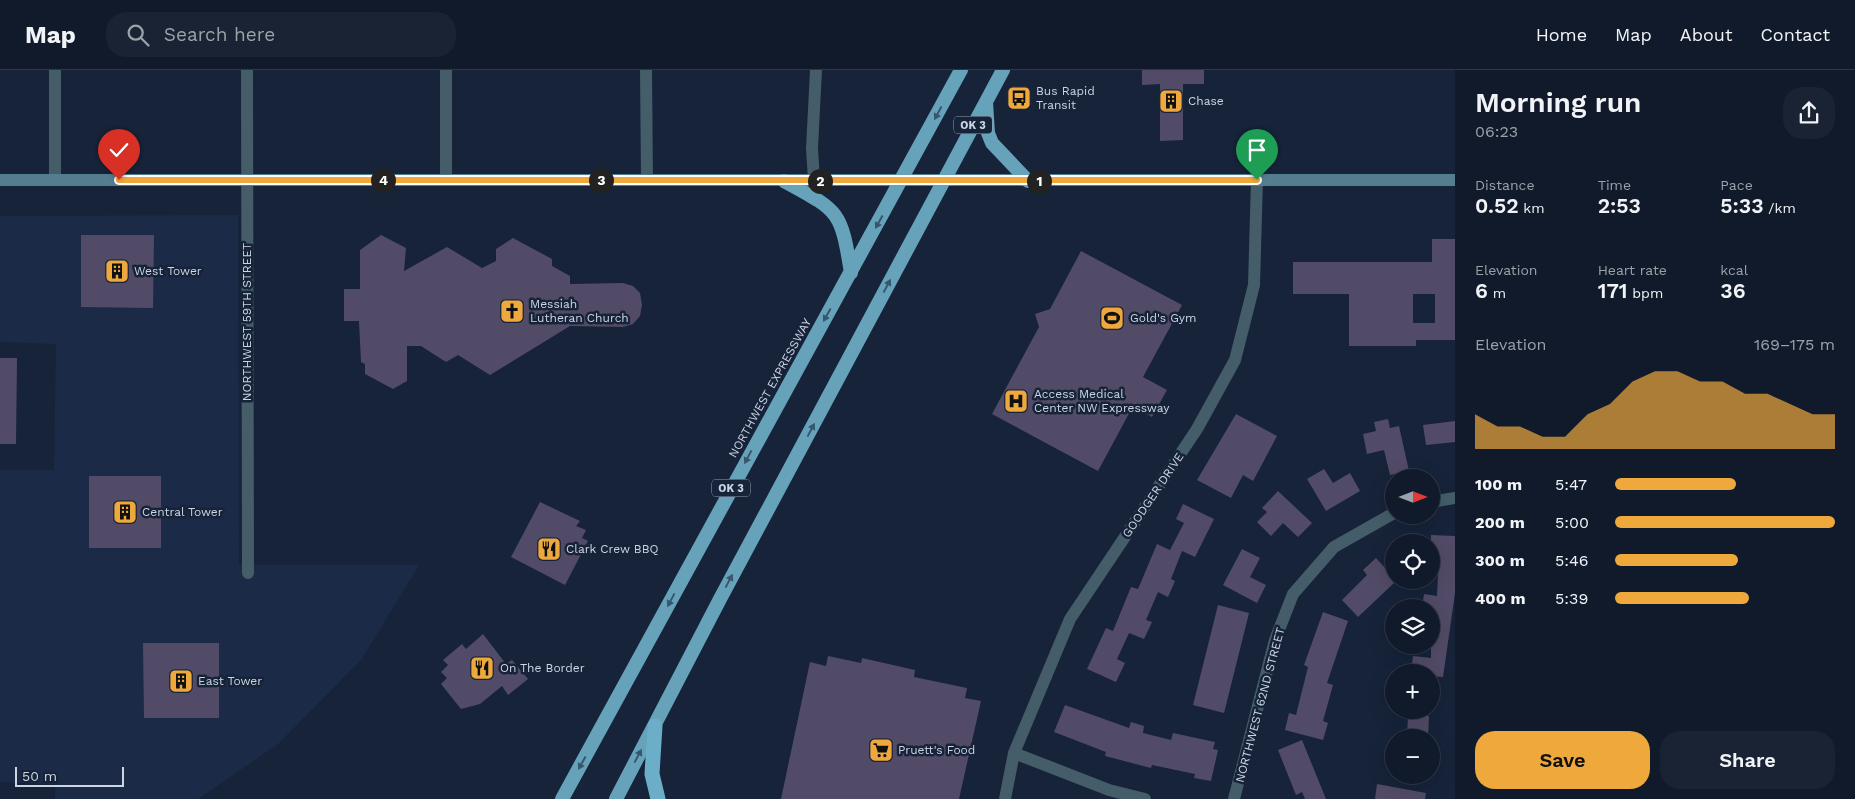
<!DOCTYPE html>
<html lang="en">
<head>
<meta charset="utf-8">
<style>
	:root { --surface:#101a2b; --page:#192333; --text:#f1f3f6; --muted:#9ca1a9; --line:#303847; --accent:#eea83c }
	body { margin:0; font-family:"Work Sans",sans-serif; background:var(--page); color:var(--text); height:100vh; display:flex; flex-direction:column; font-size:19px; white-space:nowrap }
	* { box-sizing:border-box; margin:0 }
	p { font-size:16px; color:var(--muted) }
	.icon { flex:none; width:28px; height:28px; fill:none; stroke:currentColor; stroke-width:2; stroke-linecap:round; stroke-linejoin:round }
	.map { position:relative; flex:1; overflow:hidden }
	.sheet { display:flex; flex-direction:column; background:var(--surface); width:400px }
	.sheet>* { flex:none }
	.needle { width:32px; rotate:90deg }
	.controls { position:absolute; left:1385px; top:399px; display:grid; gap:10px }
	.controls a { display:grid; place-items:center; width:55px; height:55px; border-radius:50%; background:var(--surface); box-shadow:0 5px 20px #0002,0 0 0 1px var(--line); font-size:25px }
	.scale { position:absolute; left:15px; bottom:12px; width:109px; box-sizing:border-box; padding-left:5px; border:2px solid #ccd5e5; border-top:0; font-size:14px; line-height:18px; white-space:nowrap; color:#ccd5e5; -webkit-text-stroke:4px #162339; paint-order:stroke }
	.pin { position:absolute; display:grid; place-items:center; width:42px; height:42px; color:#fff; margin:-51px -21px; border-radius:50% 50% 50% 0; rotate:-45deg; box-shadow:0 0 5px #0007 }
	.pin .icon { rotate:45deg }
	.km { position:absolute; width:25px; height:25px; margin:-12px; border-radius:50%; background:#222; color:#fff; font-size:14px; line-height:25px; text-align:center }
	.round { display:grid; place-items:center; flex:none; width:52px; height:52px; border-radius:20px; background:var(--page) }
	.head { display:flex; align-items:center; justify-content:space-between; height:85px; padding:0 20px }
	h1 { font-size:28px; font-weight:600; line-height:38px }
	.stats { display:grid; grid-template-columns:repeat(3,1fr); gap:8px; height:85px; padding:5px 20px }
	.stats div { display:grid; align-content:center }
	.stats b { font-size:21px; font-weight:600 }
	.stats small { font-size:14px; font-weight:400 }
	.stats p { font-size:14px }
	.chart { height:140px; padding:10px 20px }
	.chart p { display:flex; justify-content:space-between }
	.chart svg { width:100%; height:90px; margin-top:5px; fill:var(--accent); opacity:.7 }
	.primary-button { display:flex; gap:10px; margin-top:auto; padding:10px 20px }
	.primary-button a { flex:1; height:58px; border-radius:20px; background:var(--accent); color:#111; font-size:20px; font-weight:600; line-height:58px; text-align:center }
	.primary-button a+a { background:var(--page); color:var(--text) }
	ul { padding:0 20px; list-style:none; font-size:16px }
	li { display:grid; grid-template-columns:80px 60px 1fr; align-items:center; height:38px }
	li i { height:12px; border-radius:6px; background:var(--accent) }
	header { display:flex; align-items:center; gap:30px; box-sizing:border-box; height:70px; padding:0 25px; background:var(--surface); border-bottom:1px solid var(--line) }
	header strong { font-size:24px }
	nav { display:flex; gap:28px; margin-inline-start:auto; font-size:18px }
	.search { width:350px; height:45px; background:var(--page); display:flex; align-items:center; gap:12px; box-sizing:border-box; padding:0 18px; border-radius:20px; color:var(--muted); font-size:19px }
	main { display:flex; flex:1; min-height:0 }
	.map>svg:first-child { display:block }
	.built { fill:#1b2b47 }
	.building { fill:#524b67; fill-rule:evenodd }
	.lines { fill:none; stroke-linecap:round; stroke-linejoin:round }
	.minor { stroke:#445d68; stroke-width:12 }
	.secondary { stroke:#547d8f; stroke-width:12 }
	.trunk { stroke:#66a2ba; stroke-width:14 }
	.motorway { stroke:#6cadc8; stroke-width:15 }
	.oneway { fill:#36566d }
	.route-casing { stroke:#fff; stroke-width:10 }
	.route { stroke:#eea83c; stroke-width:6 }
	.labels { text-anchor:middle; dominant-baseline:central; stroke-width:5; stroke-linejoin:round; paint-order:stroke }
	.shield { fill:#162339; stroke:#95a0b1; stroke-width:1 }
	.shield-label { font-size:11px; font-weight:bold; fill:#ccd5e5 }
	.poi-label { font-size:12px; fill:#ccd5e5; stroke:#162339; text-anchor:start }
	.street-label { font-size:12px; fill:#ccd5e5; stroke:#162339 }
</style>
</head>
<body>
<header>
<strong>Map</strong>
<div class="search"><svg class="icon" aria-label="search" viewBox="0 0 24 24"><circle cx="10" cy="10" r="6"/><path d="M15 15l6 6"/></svg>Search here</div>
<nav><a>Home</a><a>Map</a><a>About</a><a>Contact</a></nav>
</header>
<main>
<div class="map">
<svg width="1455" height="729" viewBox="0 0 1455 729">
	<rect width="100%" height="100%" fill="#162339"/>
	<path class="built" d="M 238,145 L 239,495 L 419,495 L 362,589 L 278,674 L 198,729 L 55,729 L 55,714 L 0,712 L 0,400 L 54,400 L 56,274 L 0,272 L 0,146 Z"/>
	<path class="building" d="M 1142,0 L 1204,0 L 1204,14 L 1183,14 L 1183,70 L 1160,71 L 1160,14 L 1142,15 Z
		M 81,165 L 154,165 L 153,238 L 81,237 Z
		M 381,165 L 406,178 L 404,201 L 447,177 L 482,198 L 496,191 L 496,179 L 513,168 L 552,189 L 552,196 L 570,206 L 570,214 L 623,213 L 633,216 L 640,223 L 642,235 L 640,246 L 633,254 L 623,257 L 570,256 L 490,305 L 458,285 L 446,292 L 421,276 L 407,276 L 407,311 L 393,319 L 365,304 L 365,294 L 361,292 L 359,251 L 344,251 L 344,219 L 360,219 L 360,180 Z
		M 1432,169 L 1455,169 L 1455,270 L 1416,270 L 1416,276 L 1349,276 L 1349,224 L 1293,224 L 1293,192 L 1432,192 ZM 1413,224 L 1435,224 L 1435,253 L 1413,253 Z
		M 1081,181 L 1182,235 L 1143,307 L 1167,320 L 1152,347 L 1133,336 L 1098,401 L 992,344 L 1039,257 L 1035,244 L 1050,239 Z
		M 0,288 L 17,288 L 16,374 L 0,374 Z
		M 1236,344 L 1277,366 L 1253,411 L 1243,405 L 1231,428 L 1197,410 Z
		M 1388,349 L 1390,358 L 1399,356 L 1409,401 L 1390,405 L 1384,380 L 1367,384 L 1363,364 L 1376,361 L 1374,352 Z
		M 1455,351 L 1455,372 L 1426,375 L 1423,355 Z
		M 1324,399 L 1333,413 L 1350,403 L 1360,421 L 1326,441 L 1307,409 Z
		M 89,406 L 161,406 L 161,478 L 89,478 Z
		M 1278,421 L 1312,453 L 1298,467 L 1283,453 L 1271,466 L 1257,452 L 1267,442 L 1262,438 Z
		M 540,432 L 580,451 L 576,456 L 586,460 L 582,468 L 588,471 L 565,515 L 511,487 Z
		M 1183,434 L 1214,449 L 1195,487 L 1182,481 L 1171,509 L 1175,511 L 1168,527 L 1158,522 L 1146,550 L 1152,552 L 1144,569 L 1129,563 L 1117,589 L 1125,593 L 1116,612 L 1087,599 L 1106,558 L 1113,561 L 1131,517 L 1138,519 L 1157,474 L 1170,480 L 1184,453 L 1176,449 Z
		M 1431,465 L 1455,466 L 1455,523 L 1443,607 L 1431,606 L 1431,602 L 1411,602 L 1413,586 L 1431,588 L 1431,538 L 1422,538 L 1424,524 L 1437,526 L 1439,484 L 1431,484 Z
		M 1242,479 L 1260,488 L 1250,507 L 1266,515 L 1257,533 L 1223,515 Z
		M 1376,488 L 1394,508 L 1394,513 L 1358,547 L 1342,530 L 1367,505 L 1363,500 Z
		M 1218,535 L 1249,543 L 1224,643 L 1193,635 Z
		M 1323,542 L 1348,551 L 1327,613 L 1333,615 L 1323,651 L 1328,653 L 1323,670 L 1285,660 L 1289,643 L 1296,645 L 1308,597 L 1304,595 Z
		M 483,564 L 506,594 L 512,590 L 528,609 L 508,625 L 502,616 L 480,634 L 461,639 L 441,614 L 447,608 L 441,602 L 448,595 L 443,590 L 462,574 L 466,579 Z
		M 143,573 L 219,573 L 219,648 L 144,648 Z
		M 828,586 L 861,593 L 862,588 L 915,600 L 914,607 L 967,618 L 965,628 L 981,631 L 959,729 L 781,729 L 810,592 L 826,596 Z
		M 1065,635 L 1129,658 L 1131,652 L 1144,656 L 1143,663 L 1171,670 L 1173,663 L 1215,672 L 1213,679 L 1218,680 L 1211,711 L 1194,708 L 1195,704 L 1152,695 L 1151,698 L 1105,686 L 1106,682 L 1054,662 Z
		M 1408,645 L 1429,646 L 1428,668 L 1407,668 Z
		M 1302,670 L 1326,729 L 1305,729 L 1302,722 L 1296,725 L 1278,680 Z
		M 1377,714 L 1426,723 L 1425,729 L 1375,729 Z"/>
	<g class="lines">
		<path class="minor" d="M 55,0 L 55,110
			M 247,0 L 248,503
			M 646,0 L 647,110
			M 446,109 L 446,0
			M 814,111 L 812,78 L 816,0
			M 1431,432 L 1455,428
			M 1014,683 L 1109,720 L 1145,729
			M 1005,729 L 1014,683 L 1070,549 L 1197,359 L 1235,290 L 1254,215 L 1257,110
			M 1234,729 L 1275,570 L 1293,524 L 1334,477 L 1394,443"/>
		<path class="secondary" d="M 0,110 L 1455,110"/>
		<path class="trunk" d="M 986,32 L 988,63 L 992,73 L 1028,111
			M 784,111 C 839,141 841,140 851,203
			M 562,729 L 961,0
			M 616,729 L 720,529 L 1003,0"/>
		<path class="motorway" d="M 655,656 L 652,704 L 658,729"/>
	</g>
	<defs><path id="oneway-solid" d="M-6-.8H1V-3.2L6.5 0L1 3.2V.8H-6Z" transform="scale(1.25)"/></defs>
	<g class="oneway">
		<use href="#oneway-solid" transform="translate(938 43) rotate(118)"/>
		<use href="#oneway-solid" transform="translate(879 152) rotate(119)"/>
		<use href="#oneway-solid" transform="translate(887 216) rotate(-62)"/>
		<use href="#oneway-solid" transform="translate(827 245) rotate(119)"/>
		<use href="#oneway-solid" transform="translate(811 360) rotate(-62)"/>
		<use href="#oneway-solid" transform="translate(748 387) rotate(118)"/>
		<use href="#oneway-solid" transform="translate(729 511) rotate(-62)"/>
		<use href="#oneway-solid" transform="translate(671 530) rotate(118)"/>
		<use href="#oneway-solid" transform="translate(638 686) rotate(-62)"/>
		<use href="#oneway-solid" transform="translate(582 693) rotate(119)"/>
	</g>
	<g class="lines">
		<g class="route-casing">
			<path id="route" d="M 119,110 L 1257,110"/>
		</g>
		<use href="#route" class="route"/>
	</g>
	<defs>
		<g id="bus-square" transform="scale(1.25)"><rect x="-9" y="-9" width="18" height="18" rx="4" fill="#eea83c" stroke="#162339"/><path d="M-5-6H5V4H4V6H2V4H-2V6H-4V4H-5ZM-3.5-4V0h7V-4ZM-3.5 1.2v1.5H-2V1.2ZM2 1.2v1.5H3.5V1.2Z" fill="#111"/></g>
		<g id="building-square" transform="scale(1.25)"><rect x="-9" y="-9" width="18" height="18" rx="4" fill="#eea83c" stroke="#162339"/><path d="M-4-6H4V6H1V3H-1V6H-4ZM-2.5-4.3h1.7v1.8h-1.7ZM.8-4.3h1.7v1.8H.8ZM-2.5-1h1.7V.8h-1.7ZM.8-1h1.7V.8H.8Z" fill="#111"/></g>
		<g id="church-square" transform="scale(1.25)"><rect x="-9" y="-9" width="18" height="18" rx="4" fill="#eea83c" stroke="#162339"/><path d="M-1.2-6h2.4v3.5h3.3v2.4h-3.3V6h-2.4V-.1h-3.3v-2.4h3.3Z" fill="#111"/></g>
		<g id="stadium-square" transform="scale(1.25)"><rect x="-9" y="-9" width="18" height="18" rx="4" fill="#eea83c" stroke="#162339"/><path d="M0-5a6.5 5 0 1 0 0 10a6.5 5 0 1 0 0-10ZM-3.5-1.8h7v3.6h-7Z" fill="#111"/></g>
		<g id="hospital-square" transform="scale(1.25)"><rect x="-9" y="-9" width="18" height="18" rx="4" fill="#eea83c" stroke="#162339"/><path d="M-5-5h3v3.5h4V-5h3V5h-3V1.5h-4V5h-3Z" fill="#111"/></g>
		<g id="restaurant-square" transform="scale(1.25)"><rect x="-9" y="-9" width="18" height="18" rx="4" fill="#eea83c" stroke="#162339"/><path d="M-5-6h1v4h1v-4h1v4h1v-4h1v5L-1.5 .5V6h-2V.5L-5-1ZM5-6V6H3V1.5H1.5Q1.5-4 5-6Z" fill="#111"/></g>
		<g id="supermarket-square" transform="scale(1.25)"><rect x="-9" y="-9" width="18" height="18" rx="4" fill="#eea83c" stroke="#162339"/><path d="M-6-5.5h2.5l.6 2H6L4.5 2H-2.5L-4.4-4H-6ZM-1.5 3.2a1.3 1.3 0 1 0 .1 0ZM3 3.2a1.3 1.3 0 1 0 .1 0Z" fill="#111"/></g>
	</defs>
	<g fill-rule="evenodd">
		<use href="#bus-square" x="1019" y="28"/>
		<use href="#building-square" x="1171" y="31"/>
		<use href="#building-square" x="117" y="201"/>
		<use href="#church-square" x="512" y="241"/>
		<use href="#stadium-square" x="1112" y="248"/>
		<use href="#hospital-square" x="1016" y="331"/>
		<use href="#building-square" x="125" y="442"/>
		<use href="#restaurant-square" x="549" y="479"/>
		<use href="#restaurant-square" x="482" y="598"/>
		<use href="#building-square" x="181" y="611"/>
		<use href="#supermarket-square" x="881" y="680"/>
	</g>
	<g class="labels">
		<g class="shield">
			<rect x="954" y="46.5" width="38" height="17" rx="4"/>
			<rect x="712" y="409.5" width="38" height="17" rx="4"/>
		</g>
		<g class="shield-label">
			<text x="973" y="55">OK 3</text>
			<text x="731" y="418">OK 3</text>
		</g>
		<g class="poi-label">
			<text x="1036" y="21">Bus Rapid<tspan x="1036" dy="14">Transit</tspan></text>
			<text x="1188" y="31">Chase</text>
			<text x="134" y="201">West Tower</text>
			<text x="530" y="234">Messiah<tspan x="530" dy="14">Lutheran Church</tspan></text>
			<text x="1130" y="248">Gold's Gym</text>
			<text x="1034" y="324">Access Medical<tspan x="1034" dy="14">Center NW Expressway</tspan></text>
			<text x="142" y="442">Central Tower</text>
			<text x="566" y="479">Clark Crew BBQ</text>
			<text x="500" y="598">On The Border</text>
			<text x="198" y="611">East Tower</text>
			<text x="898" y="680">Pruett's Food</text>
		</g>
		<g class="street-label">
			<text transform="translate(247 252) rotate(-90)">NORTHWEST 59TH STREET</text>
			<text transform="translate(770 318) rotate(-61)">NORTHWEST EXPRESSWAY</text>
			<text transform="translate(1153 425) rotate(-56)">GOODGER DRIVE</text>
			<text transform="translate(1260 635) rotate(-75)">NORTHWEST 62ND STREET</text>
		</g>
	</g>
</svg>
<div class="controls">
<a><svg class="needle" viewBox="-14 -14 28 28"><path d="M0-13l5 13h-10z" fill="#e53935"/><path d="M0 13l5-13h-10z" fill="#9ca1a9"/></svg></a>
<a><svg class="icon" aria-label="locate" viewBox="0 0 24 24"><circle cx="12" cy="12" r="6"/><path d="M12 2v4M12 18v4M2 12h4M18 12h4"/></svg></a>
<a><svg class="icon" aria-label="layers" viewBox="0 0 24 24"><path d="M12 4l9 5-9 5-9-5zM3 14l9 5 9-5"/></svg></a>
<a>+</a>
<a>−</a>
</div>
<div class="scale">50 m</div>
<div class="pin" style="left:1257px;top:110px;background:#1e9e55"><svg class="icon" aria-label="arrive" viewBox="0 0 24 24"><path d="M6 21V4h12l-3 4 3 4H6"/></svg></div>
<div class="pin" style="left:119px;top:110px;background:#d93025"><svg class="icon" aria-label="check" viewBox="0 0 24 24"><path d="M5 12l5 5 9-10"/></svg></div>
<b class="km" style="left:1039px;top:111px">1</b>
<b class="km" style="left:820px;top:111px">2</b>
<b class="km" style="left:601px;top:110px">3</b>
<b class="km" style="left:383px;top:110px">4</b>
</div>
<section class="sheet">
<div class="head"><div><h1>Morning run</h1><p>06:23</p></div><a class="round"><svg class="icon" aria-label="share" viewBox="0 0 24 24"><path d="M12 15V3M7 8l5-5 5 5M5 13v7h14v-7"/></svg></a></div>
<div class="stats">
<div><p>Distance</p><b>0.52<small> km</small></b></div>
<div><p>Time</p><b>2:53</b></div>
<div><p>Pace</p><b>5:33<small> /km</small></b></div>
</div>
<div class="stats">
<div><p>Elevation</p><b>6<small> m</small></b></div>
<div><p>Heart rate</p><b>171<small> bpm</small></b></div>
<div><p>kcal</p><b>36</b></div>
</div>
<div class="chart"><p><span>Elevation</span>169–175 m</p>
<svg viewBox="0 0 160 44" preserveAspectRatio="none"><path d="M0 44V27L10 33L20 33L30 38L40 38L50 27L60 22L70 11L80 6L90 6L100 11L110 11L120 17L130 17L140 22L150 27L160 27V44z"/></svg>
</div>
<ul>
<li><b>100 m</b>5:47<i style="width:55%"></i></li>
<li><b>200 m</b>5:00<i style="width:100%"></i></li>
<li><b>300 m</b>5:46<i style="width:56%"></i></li>
<li><b>400 m</b>5:39<i style="width:61%"></i></li>
</ul>
<div class="primary-button"><a>Save</a><a>Share</a></div>
</section>
</main>
</body>
</html>
